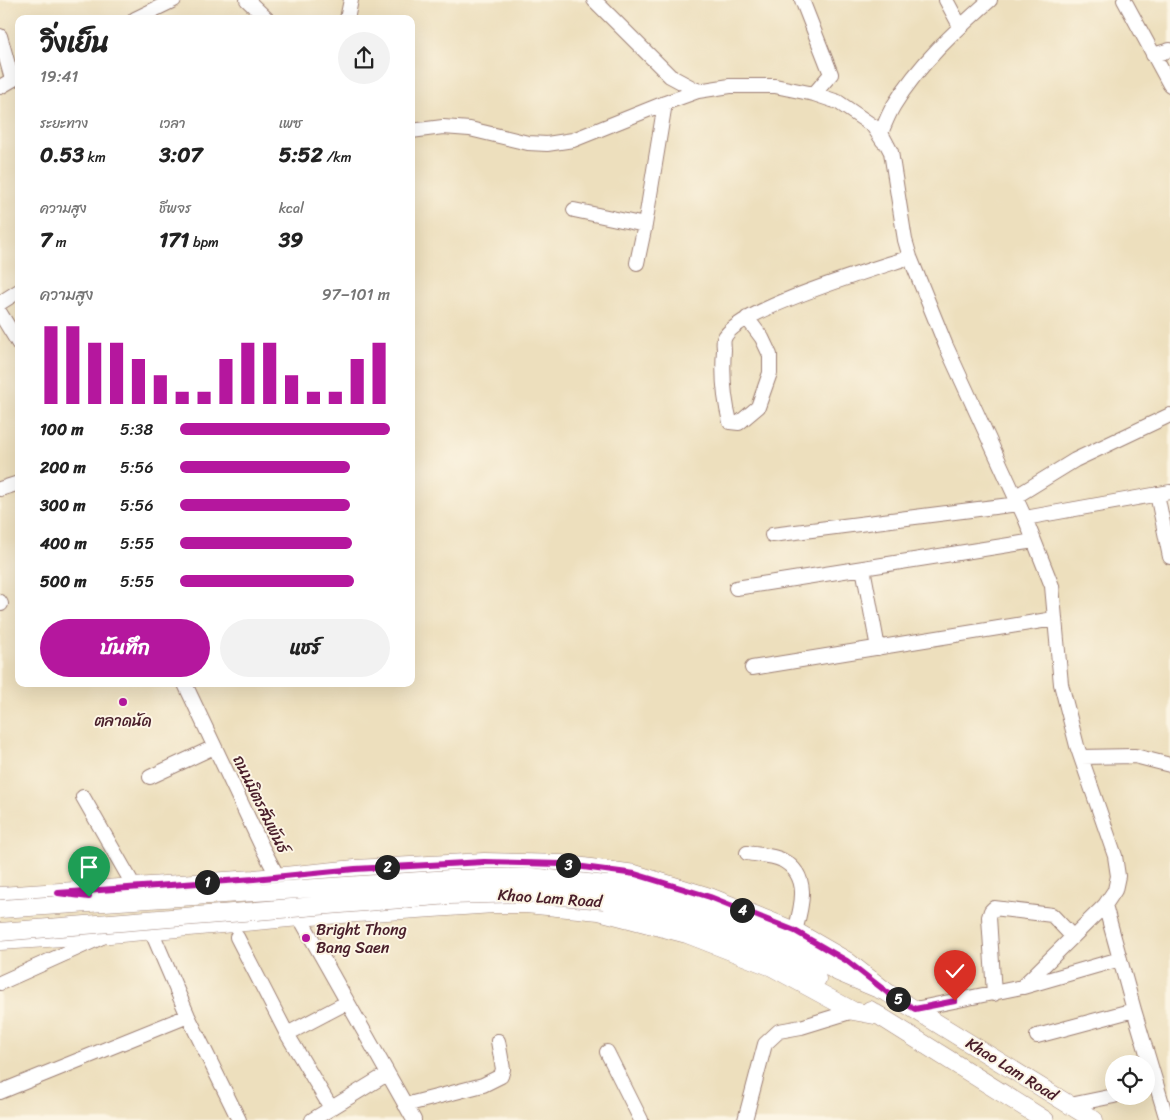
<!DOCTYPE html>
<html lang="th">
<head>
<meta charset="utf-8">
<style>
	:root { --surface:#fff; --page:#f2f2f2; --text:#222; --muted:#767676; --accent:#b5179e }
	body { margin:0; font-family:Sriracha,"Playpen Sans Thai",sans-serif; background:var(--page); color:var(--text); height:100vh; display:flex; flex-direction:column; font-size:19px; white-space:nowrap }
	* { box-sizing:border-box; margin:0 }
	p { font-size:16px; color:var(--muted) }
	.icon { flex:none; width:28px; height:28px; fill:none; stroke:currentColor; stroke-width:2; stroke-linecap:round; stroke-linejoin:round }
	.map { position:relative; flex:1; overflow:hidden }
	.details { position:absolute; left:15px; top:15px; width:400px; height:672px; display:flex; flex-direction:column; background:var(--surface); border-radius:10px; box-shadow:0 5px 20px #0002 }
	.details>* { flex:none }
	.buttons { position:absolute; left:1105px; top:1055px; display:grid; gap:10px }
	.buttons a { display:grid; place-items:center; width:50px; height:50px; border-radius:50%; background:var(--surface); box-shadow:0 5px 20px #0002; font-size:25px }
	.pin { position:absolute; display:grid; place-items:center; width:42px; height:42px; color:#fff; margin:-51px -21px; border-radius:50% 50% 50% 0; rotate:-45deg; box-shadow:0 0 5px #0007 }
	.pin .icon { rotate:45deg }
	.km { position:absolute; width:25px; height:25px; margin:-12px; border-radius:50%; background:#222; color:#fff; font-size:14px; line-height:25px; text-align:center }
	.round { display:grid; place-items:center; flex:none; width:52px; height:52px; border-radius:26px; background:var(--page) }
	.head { display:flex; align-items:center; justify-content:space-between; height:85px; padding:0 25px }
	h1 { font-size:28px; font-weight:800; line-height:38px }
	.figures { display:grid; grid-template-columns:repeat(3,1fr); gap:8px; height:85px; padding:5px 25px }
	.figures div { display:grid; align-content:center }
	.figures b { font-size:21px; font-weight:800 }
	.figures small { font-size:14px; font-weight:400 }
	.figures p { font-size:14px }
	.chart { height:140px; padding:10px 25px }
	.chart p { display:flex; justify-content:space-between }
	.chart svg { width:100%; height:90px; margin-top:5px; stroke:var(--accent); stroke-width:6 }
	.primary-button { display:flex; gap:10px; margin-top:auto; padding:10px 25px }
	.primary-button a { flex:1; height:58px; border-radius:30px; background:var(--accent); color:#fff; font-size:20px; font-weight:800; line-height:58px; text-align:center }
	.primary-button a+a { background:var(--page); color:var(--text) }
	ul { padding:0 25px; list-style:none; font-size:16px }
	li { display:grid; grid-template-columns:80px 60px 1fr; align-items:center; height:38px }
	li i { height:12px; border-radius:6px; background:var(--accent) }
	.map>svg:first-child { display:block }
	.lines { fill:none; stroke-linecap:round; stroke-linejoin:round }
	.minor-casing { stroke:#9c7f74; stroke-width:16 }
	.major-casing { stroke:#9c7f74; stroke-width:19 }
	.minor { stroke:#fff; stroke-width:14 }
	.major { stroke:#fff; stroke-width:18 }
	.major-bridge-casing { stroke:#9c7f74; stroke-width:19; stroke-linecap:butt }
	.major-bridge { stroke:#fff; stroke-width:18 }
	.route-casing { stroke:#fff; stroke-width:10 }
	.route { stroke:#b5179e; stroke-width:6 }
	.poi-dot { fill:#b5179e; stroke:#fcf5e5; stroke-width:2 }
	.labels { text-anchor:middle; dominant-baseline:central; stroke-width:4; stroke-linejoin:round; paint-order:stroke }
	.poi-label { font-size:16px; fill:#4a1f2b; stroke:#fcf5e5 }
	.street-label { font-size:16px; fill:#4a1f2b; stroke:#fcf5e5 }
</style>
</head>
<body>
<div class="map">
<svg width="1170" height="1120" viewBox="0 0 1170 1120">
	<rect width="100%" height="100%" fill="#fcf5e5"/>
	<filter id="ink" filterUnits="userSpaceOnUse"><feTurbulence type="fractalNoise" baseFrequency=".02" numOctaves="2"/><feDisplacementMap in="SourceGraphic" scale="10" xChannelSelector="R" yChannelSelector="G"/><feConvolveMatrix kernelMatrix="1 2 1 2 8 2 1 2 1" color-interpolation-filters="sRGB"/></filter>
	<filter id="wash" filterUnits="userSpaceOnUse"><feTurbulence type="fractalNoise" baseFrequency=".0096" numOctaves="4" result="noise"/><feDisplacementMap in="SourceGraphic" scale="20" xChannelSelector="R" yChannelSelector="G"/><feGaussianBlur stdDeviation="1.12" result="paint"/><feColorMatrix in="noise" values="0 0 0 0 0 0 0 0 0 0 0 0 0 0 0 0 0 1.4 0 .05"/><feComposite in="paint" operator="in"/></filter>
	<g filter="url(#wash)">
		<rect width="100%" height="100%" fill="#eddfbd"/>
	</g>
	<g filter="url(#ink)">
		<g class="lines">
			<g class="minor-casing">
				<path id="minor" d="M 247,0 L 267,19
					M 594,0 L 670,76 L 698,91
					M 802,0 L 831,74 L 814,94
					M 946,0 L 960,26
					M 1124,0 L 1170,85
					M 135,19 L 174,0
					M 347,19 L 351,0
					M 0,36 L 12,79
					M 1153,55 L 1170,50
					M 0,87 L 19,76
					M 411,131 L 443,127 L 470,129 L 528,143 L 547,144 L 573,140 L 665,103 L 698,91 L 730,86 L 775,86 L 814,94 L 838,102 L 873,126 L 883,141
					M 574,210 L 645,225
					M 637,263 L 645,225 L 665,103
					M 0,303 L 19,291
					M 0,313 L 19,344
					M 747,318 L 762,338 L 770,355 L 770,373 L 758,407 L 739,423 L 730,422 C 724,398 722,374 724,350 C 724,347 723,342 724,339 C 734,310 878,268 910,257
					M 0,489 L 19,483
					M 1157,494 L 1170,557
					M 1015,497 L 1075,460 L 1170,415
					M 1025,518 L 1170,492
					M 772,535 L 1018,504
					M 863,568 L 878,648
					M 736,588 L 1034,541
					M 0,602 L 1,604
					M 752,668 L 1054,619
					M 185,684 L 262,847 L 281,883
					M 1081,757 L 1135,756 L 1170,765
					M 150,777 L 214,747
					M 83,797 L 135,888
					M 747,853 C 758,855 773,855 782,860 C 811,875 802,906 795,931
					M 1105,905 L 1134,1010 L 1167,1120
					M 295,909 L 414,1120
					M 151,930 L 188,1016 L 239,1120
					M 237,937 L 287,1034 L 331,1108
					M 0,983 L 102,937
					M 1023,987 L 1120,959
					M 994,994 L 989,917 L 991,911 L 994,908 L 1052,915 L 1072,936
					M 915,1009 L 1022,987 L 1105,905 L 1115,890 L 1118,876 L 1115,856 L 1077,746 L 1061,684 L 1052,586 L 1025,518 L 946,346 L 910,257 L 905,240 L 891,152 L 881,133 C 885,123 889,113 894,105 C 919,64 955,31 990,0
					M 287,1034 L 346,1003
					M 1037,1036 L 1134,1010
					M 607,1052 L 641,1120
					M 0,1092 L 188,1016
					M 405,1105 L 483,1085 L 501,1076 L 503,1069 L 498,1041
					M 1070,1105 L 1114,1096
					M 312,1120 L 387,1074
					M 745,1120 L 765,1044 L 779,1031 L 801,1027 L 853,1011"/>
			</g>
			<g class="major-casing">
				<path id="major" d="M 607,885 L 694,905 L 782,941 L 838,972 L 888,993 L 1094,1120
					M 0,896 L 254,879 L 355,869 L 484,862 L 561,864 L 635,874 L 710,897 L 795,931 L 847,961 L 888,993
					M 609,901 L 689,920 L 777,955 L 817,979
					M 0,941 L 110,934 L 311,916 L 494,904 L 526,904 L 599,911 L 687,934 L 772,967 L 853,1011 L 880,1016
					M 870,1010 L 1045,1120"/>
			</g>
			<use href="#minor" class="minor"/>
			<use href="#major" class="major"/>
			<g class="major-bridge-casing">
				<path id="major-bridge" d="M 0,909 L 450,879 L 531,877 L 607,885
					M 0,932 L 450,895 L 527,893 L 604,900"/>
			</g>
			<use href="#major-bridge" class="major-bridge"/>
		</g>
	</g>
	<g class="lines" filter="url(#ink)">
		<g class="route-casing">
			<path id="route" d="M 89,897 L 58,893 L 254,879 L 355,869 L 484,862 L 561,864 L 635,874 L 710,897 L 795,931 L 847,961 L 888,993 L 915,1009 L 955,1001"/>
		</g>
		<use href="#route" class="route"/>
	</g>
	<g class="poi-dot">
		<circle cx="123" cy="702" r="5"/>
		<circle cx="306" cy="938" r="5"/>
	</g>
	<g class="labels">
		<g class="poi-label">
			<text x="123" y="720">ตลาดนัด</text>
			<text x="316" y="929" text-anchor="start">Bright Thong<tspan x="316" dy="18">Bang Saen</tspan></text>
		</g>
		<g class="street-label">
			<text transform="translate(261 804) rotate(64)">ถนนมิตรสัมพันธ์</text>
			<text transform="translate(550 898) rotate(4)">Khao Lam Road</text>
			<text transform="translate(1012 1069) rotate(32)">Khao Lam Road</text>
		</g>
	</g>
</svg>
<div class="buttons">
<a><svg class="icon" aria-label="locate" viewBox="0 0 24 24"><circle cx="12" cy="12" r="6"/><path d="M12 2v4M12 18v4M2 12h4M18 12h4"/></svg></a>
</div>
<div class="pin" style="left:89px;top:897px;background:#1e9e55"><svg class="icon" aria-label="arrive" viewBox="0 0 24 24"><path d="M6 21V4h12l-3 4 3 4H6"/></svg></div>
<div class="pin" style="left:955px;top:1001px;background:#d93025"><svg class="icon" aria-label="check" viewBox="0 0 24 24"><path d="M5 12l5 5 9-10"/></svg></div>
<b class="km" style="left:207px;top:882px">1</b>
<b class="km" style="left:387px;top:867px">2</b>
<b class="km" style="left:568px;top:865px">3</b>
<b class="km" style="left:742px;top:910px">4</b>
<b class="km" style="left:898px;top:999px">5</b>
<section class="details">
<div class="head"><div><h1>วิ่งเย็น</h1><p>19:41</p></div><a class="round"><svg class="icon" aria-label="share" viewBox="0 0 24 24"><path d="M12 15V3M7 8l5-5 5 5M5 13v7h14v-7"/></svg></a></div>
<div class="figures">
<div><p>ระยะทาง</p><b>0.53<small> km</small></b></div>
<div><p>เวลา</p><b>3:07</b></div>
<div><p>เพซ</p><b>5:52<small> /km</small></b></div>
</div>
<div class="figures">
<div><p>ความสูง</p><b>7<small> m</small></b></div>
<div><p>ชีพจร</p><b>171<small> bpm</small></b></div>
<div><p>kcal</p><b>39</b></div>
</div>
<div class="chart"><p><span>ความสูง</span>97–101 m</p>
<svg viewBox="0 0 160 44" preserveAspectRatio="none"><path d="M5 44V6M15 44V6M25 44V14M35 44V14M45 44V22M55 44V30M65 44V38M75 44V38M85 44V22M95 44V14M105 44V14M115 44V30M125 44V38M135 44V38M145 44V22M155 44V14"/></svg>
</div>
<ul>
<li><b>100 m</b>5:38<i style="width:100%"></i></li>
<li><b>200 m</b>5:56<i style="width:81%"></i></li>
<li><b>300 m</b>5:56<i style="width:81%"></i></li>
<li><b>400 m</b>5:55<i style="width:82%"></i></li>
<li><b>500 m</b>5:55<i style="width:83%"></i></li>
</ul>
<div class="primary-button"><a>บันทึก</a><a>แชร์</a></div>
</section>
</div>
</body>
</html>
